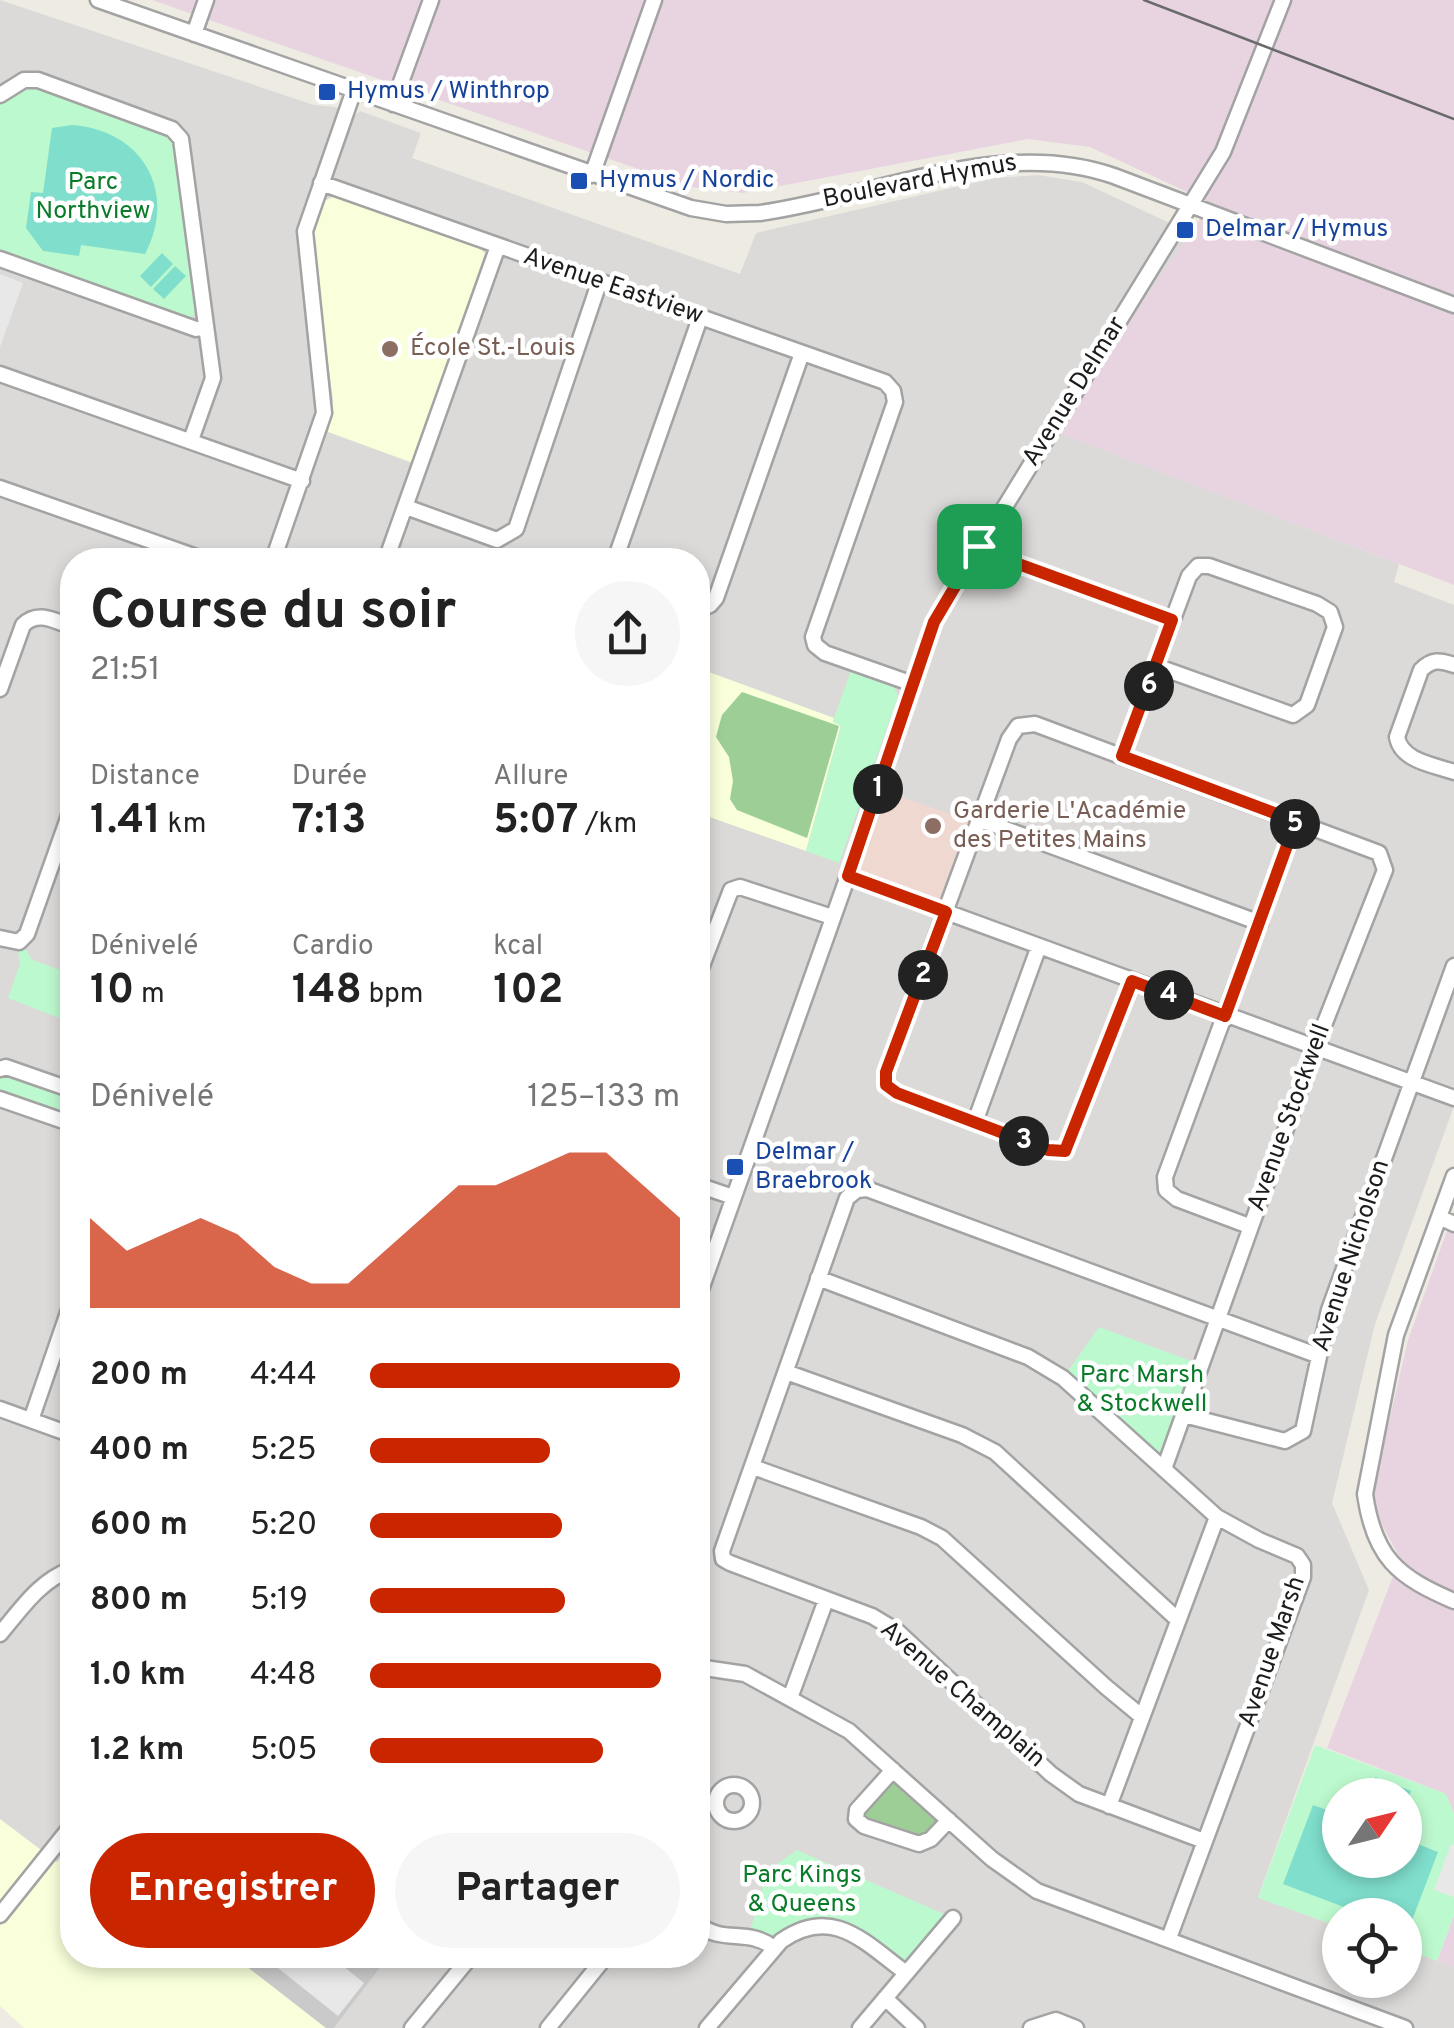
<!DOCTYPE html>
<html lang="fr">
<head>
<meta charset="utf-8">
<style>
	:root { --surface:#fff; --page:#f6f6f6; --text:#222; --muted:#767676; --accent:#c92600 }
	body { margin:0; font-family:Overpass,sans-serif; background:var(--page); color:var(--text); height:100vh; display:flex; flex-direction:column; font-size:38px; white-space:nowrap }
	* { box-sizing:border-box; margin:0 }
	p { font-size:32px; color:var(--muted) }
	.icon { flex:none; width:55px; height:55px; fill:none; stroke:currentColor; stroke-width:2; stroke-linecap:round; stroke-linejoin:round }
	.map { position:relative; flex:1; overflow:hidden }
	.side { position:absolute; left:60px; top:548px; width:650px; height:1420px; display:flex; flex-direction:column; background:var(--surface); border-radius:40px; box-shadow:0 5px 15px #0003 }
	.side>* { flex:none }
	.needle { width:65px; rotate:55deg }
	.tools { position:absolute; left:1322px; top:1778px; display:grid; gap:20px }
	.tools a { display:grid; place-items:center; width:100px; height:100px; border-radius:50%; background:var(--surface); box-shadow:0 5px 15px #0003; font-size:50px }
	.pin { position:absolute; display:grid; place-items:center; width:85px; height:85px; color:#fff; margin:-42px; border-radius:20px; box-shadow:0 5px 15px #0006 }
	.km { position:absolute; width:50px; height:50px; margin:-25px; border-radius:50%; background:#222; color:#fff; font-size:28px; line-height:50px; text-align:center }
	.round { display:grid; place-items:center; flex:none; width:105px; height:105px; border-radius:52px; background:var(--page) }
	.head { display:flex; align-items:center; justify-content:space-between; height:170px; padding:0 30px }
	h1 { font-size:55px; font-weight:700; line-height:75px }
	.stats { display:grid; grid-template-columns:repeat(3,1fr); gap:15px; height:170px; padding:10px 30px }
	.stats div { display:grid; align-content:center }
	.stats b { font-size:42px; font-weight:700 }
	.stats small { font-size:28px; font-weight:400 }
	.stats p { font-size:28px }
	.chart { height:280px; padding:20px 30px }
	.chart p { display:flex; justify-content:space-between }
	.chart svg { width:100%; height:180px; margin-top:10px; fill:var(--accent); opacity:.7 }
	.button { display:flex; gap:20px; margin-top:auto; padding:20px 30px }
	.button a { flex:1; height:115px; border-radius:60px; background:var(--accent); color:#fff; font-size:40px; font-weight:700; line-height:115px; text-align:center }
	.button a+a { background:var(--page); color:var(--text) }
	ul { padding:0 30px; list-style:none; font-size:32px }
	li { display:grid; grid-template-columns:160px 120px 1fr; align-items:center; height:75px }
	li i { height:25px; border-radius:12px; background:var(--accent) }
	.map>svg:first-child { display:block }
	.residential { fill:#dbdad9 }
	.commercial { fill:#efd8d0 }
	.industrial { fill:#e7d4e0 }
	.education { fill:#f8ffda }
	.religious { fill:#cacaca }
	.forest { fill:#9cce96 }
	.park { fill:#bdf9ce; fill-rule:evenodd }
	.pitch { fill:#7fdecc }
	.parking { fill:#e8e8e8 }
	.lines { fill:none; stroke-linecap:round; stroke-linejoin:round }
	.minor-casing { stroke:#a3a3a3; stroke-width:19 }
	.minor { stroke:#fff; stroke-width:14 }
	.tram { stroke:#6a6a6a; stroke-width:2.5 }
	.route-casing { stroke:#fff; stroke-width:20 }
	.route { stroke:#c92600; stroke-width:12 }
	.transit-dot { fill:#1a4fb4; stroke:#fff; stroke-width:4 }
	.education-dot { fill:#8d6e63; stroke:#fff; stroke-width:4 }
	.labels { text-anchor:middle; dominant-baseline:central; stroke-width:9; stroke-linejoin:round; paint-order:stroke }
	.transit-label { font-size:25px; fill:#164399; stroke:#fff; text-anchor:start }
	.street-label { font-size:25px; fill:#1c1c1c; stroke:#fff }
	.park-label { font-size:25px; fill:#0a7b29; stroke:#fff }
	.education-label { font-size:25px; fill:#785e54; stroke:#fff; text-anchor:start }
</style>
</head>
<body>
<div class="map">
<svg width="1454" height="2028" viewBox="0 0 1454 2028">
	<rect width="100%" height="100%" fill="#eeece2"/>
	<path class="residential" d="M 0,0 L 314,105 L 335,107 L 355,115 L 360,111 L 421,133 L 412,158 L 740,274 L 756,233 L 995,178 L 1038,175 L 1082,182 L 1191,233 L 1055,431 L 1399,564 L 1394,582 L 1454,605 L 1454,1106 L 1375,1324 L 1332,1503 L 1369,1590 L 1258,1897 L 1340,1927 L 1340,1980 L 1405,1980 L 1405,1949 L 1454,1967 L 1454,2028 L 334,2028 L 390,1955 L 698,1955 L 698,560 L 72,560 L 72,1845 L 0,1934 Z"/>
	<path class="commercial" d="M 886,792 L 969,820 L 942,901 L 857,869 Z"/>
	<path class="industrial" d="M 152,0 L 1454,0 L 1454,585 L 1054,431 L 1211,203 L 1090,147 L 1028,139 L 743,193 L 690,187 Z
		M 1454,1211 L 1454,1814 L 1446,1794 L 1327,1748 L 1400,1558 L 1373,1508 L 1375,1482 L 1408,1340 Z
		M 1454,1915 L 1454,1967 L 1437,1961 Z"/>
	<path class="education" d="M 335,196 L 478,247 L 485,253 L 413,463 L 328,432 L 333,400 L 312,241 L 324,201 Z
		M 698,668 L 834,718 L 833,722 L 841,725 L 806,851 L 698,813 Z
		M 0,1819 L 57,1862 L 72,1844 L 72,1955 L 232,1955 L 326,2028 L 24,2028 L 0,2006 Z"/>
	<path class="religious" d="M 232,1955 L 390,1955 L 334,2028 L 326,2028 Z"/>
	<path class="forest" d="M 742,692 L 839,726 L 807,838 L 737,810 L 730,799 L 733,781 L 729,757 L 716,737 L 722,715 Z
		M 893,1770 L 949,1820 L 919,1844 L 864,1826 L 857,1810 Z"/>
	<path class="park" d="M 35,87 L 170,135 L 175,141 L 197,310 L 192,317 L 183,319 L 0,254 L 0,103 L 24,88 Z
		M 851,671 L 893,685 L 898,696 L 839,863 L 806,851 L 841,726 L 833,722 L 834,718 Z
		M 25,948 L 32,960 L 72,974 L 72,1023 L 8,998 L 20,964 L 18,950 Z
		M 0,1069 L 72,1090 L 72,1124 L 0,1099 Z
		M 1099,1327 L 1202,1365 L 1164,1468 L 1063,1378 Z
		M 1315,1745 L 1446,1794 L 1454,1814 L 1454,1915 L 1437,1961 L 1405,1949 L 1405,1915 L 1340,1915 L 1340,1927 L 1258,1898 ZM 1340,1795 L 1405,1795 L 1405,1860 L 1340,1860 Z
		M 797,1850 L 953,1918 L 906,1973 L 855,1935 L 813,1925 L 774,1948 L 749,1935 L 767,1871 Z"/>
	<path class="pitch" d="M 72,125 C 142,130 178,191 145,254 L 81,245 L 79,256 L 43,251 L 26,228 L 31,192 L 43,193 L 52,128 Z
		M 162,253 L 173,264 L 151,287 L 140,276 Z
		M 175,266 L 186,276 L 164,299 L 153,289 Z
		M 1375,1777 L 1411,1791 L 1405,1806 L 1405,1795 L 1368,1795 Z
		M 1313,1805 L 1340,1815 L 1340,1860 L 1405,1860 L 1405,1839 L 1438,1852 L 1408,1931 L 1405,1930 L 1405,1915 L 1365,1915 L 1283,1884 Z"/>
	<path class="parking" d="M 0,274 L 23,283 L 0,347 Z
		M 1451,1844 L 1454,1845 L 1454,1897 L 1434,1890 Z
		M 289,1955 L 341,1955 L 338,1962 L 364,1983 L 338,2016 L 278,1968 Z"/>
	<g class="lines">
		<g class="minor-casing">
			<path id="minor" d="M 98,0 L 691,208 L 726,214 L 760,213 C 876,197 1000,136 1114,176 L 1454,305
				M 194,34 L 206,0
				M 0,95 L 24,80 L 38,80 L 172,129 L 181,139 L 213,378 L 191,440
				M 393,104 L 431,0
				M 592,175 L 654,0
				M 321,183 L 885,382 L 893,391 L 895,402 L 813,637 L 815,645 L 825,653 L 913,684
				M 0,259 L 196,329 L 206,327
				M 0,374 L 302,481
				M 0,488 L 205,560
				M 406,507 L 497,540 L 516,529 L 599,283
				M 979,546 L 994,555 L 1172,620
				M 273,560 L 324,413 L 305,231 L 354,90
				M 386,560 L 498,246
				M 615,560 L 700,318
				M 698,610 L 710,605 L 716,598 L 802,353
				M 1454,665 C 1440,660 1432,659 1421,670 L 1397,737 C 1401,761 1434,765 1454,772
				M 0,689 L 23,625 C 38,610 55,621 72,627
				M 1122,756 L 1189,576 L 1198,566 L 1209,566 L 1317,604 L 1330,612 L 1335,627 L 1307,705 L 1293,715 L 1156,666
				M 981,820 L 1260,923
				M 58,847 L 72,852
				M 848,876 L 1454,1098
				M 0,938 L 19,942 L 27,934 L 72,807
				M 698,976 L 731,890 L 740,887 L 832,917
				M 1132,981 L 1065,1151 L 1049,1150 L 897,1093 L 886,1085 L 886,1072 L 1009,739 L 1018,726 L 1035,724 L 1379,853 L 1385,870 L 1315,1048 L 1164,1469
				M 0,1069 L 6,1067 L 72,1090
				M 0,1099 L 72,1124
				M 975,1122 L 1039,946
				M 1454,1176 L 1396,1335 L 1365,1494 C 1374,1558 1398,1577 1454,1601
				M 698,1185 L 733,1197
				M 1439,1217 L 1454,1224
				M 1249,1226 L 1177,1199 L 1166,1190 L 1165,1177 L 1296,821
				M 818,1278 L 1028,1357 L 1063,1378 L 1217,1517 L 1259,1540 L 1297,1556 L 1303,1565 L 1303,1577 L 1169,1938
				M 698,1298 L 860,842 L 934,622 L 1223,152 L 1283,0
				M 786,1372 L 962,1435 L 995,1452 L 1177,1619
				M 0,1409 L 72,1435
				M 1184,1415 L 1285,1441 L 1303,1431 L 1329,1310 L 1454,966
				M 31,1420 L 72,1301
				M 753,1467 L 921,1527 L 942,1538 L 1106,1687 L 1141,1716
				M 0,1634 C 22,1608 39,1581 72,1569
				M 698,1667 L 745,1674 L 849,1731 L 992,1859 L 1037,1891 L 1405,2028
				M 790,1698 L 826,1600
				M 893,1770 L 857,1810 L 856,1819 L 864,1826 L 919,1844 L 931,1839 L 949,1820
				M716 1803a18 18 0 1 1 36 0a18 18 0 1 1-36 0Z
				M 1109,1806 L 1217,1517
				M 1204,1841 L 1079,1794 L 1051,1774 L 897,1631 L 872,1616 L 730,1563 L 723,1559 L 722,1551 L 847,1198 L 857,1190 L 867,1189 L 1319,1356
				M 0,1915 L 72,1825
				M 698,1924 C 724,1945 747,1927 774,1948
				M 885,1998 L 917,2028
				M 412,2028 L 472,1955
				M 548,2028 L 607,1955
				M 707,2028 L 781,1941 C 833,1905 864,1942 906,1973
				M 860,2028 L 953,1918
				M 1031,2028 L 1056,2020 L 1076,2028"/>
		</g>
		<use href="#minor" class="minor"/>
		<path class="tram" d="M 1144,0 L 1454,119"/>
	</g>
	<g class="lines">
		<g class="route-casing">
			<path id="route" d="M 979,546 L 994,555 L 1172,620 L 1122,756 L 1296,821 L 1225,1016 L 1132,981 L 1065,1151 L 1048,1150 L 897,1093 L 886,1085 L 886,1072 L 946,912 L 848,876 L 934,622 Z"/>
		</g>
		<use href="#route" class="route"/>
	</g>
	<g class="transit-dot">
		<rect x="317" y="82" width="20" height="20" rx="5"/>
		<rect x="569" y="171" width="20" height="20" rx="5"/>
		<rect x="1175" y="220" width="20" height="20" rx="5"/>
		<rect x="725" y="1157" width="20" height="20" rx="5"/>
	</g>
	<g class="education-dot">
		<circle cx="390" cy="349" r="10"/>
		<circle cx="933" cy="826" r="10"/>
	</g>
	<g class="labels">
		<g class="transit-label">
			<text x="347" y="92">Hymus / Winthrop</text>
			<text x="599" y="181">Hymus / Nordic</text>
			<text x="1205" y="230">Delmar / Hymus</text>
			<text x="755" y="1153">Delmar /<tspan x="755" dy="29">Braebrook</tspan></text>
		</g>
		<g class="street-label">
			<text transform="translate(920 182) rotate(-11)">Boulevard Hymus</text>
			<text transform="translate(613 287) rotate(19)">Avenue Eastview</text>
			<text transform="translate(1075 392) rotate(-58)">Avenue Delmar</text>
			<text transform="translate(1290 1118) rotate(-70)">Avenue Stockwell</text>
			<text transform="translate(1352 1256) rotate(-72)">Avenue Nicholson</text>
			<text transform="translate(1273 1652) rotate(-71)">Avenue Marsh</text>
			<text transform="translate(962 1695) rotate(41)">Avenue Champlain</text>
		</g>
		<g class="park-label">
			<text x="93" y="183">Parc<tspan x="93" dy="29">Northview</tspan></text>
			<text x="1142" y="1376">Parc Marsh<tspan x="1142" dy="29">&amp; Stockwell</tspan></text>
			<text x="802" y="1876">Parc Kings<tspan x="802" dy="29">&amp; Queens</tspan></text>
		</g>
		<g class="education-label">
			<text x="410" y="349">École St.-Louis</text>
			<text x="953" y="812">Garderie L'Académie<tspan x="953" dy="29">des Petites Mains</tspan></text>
		</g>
	</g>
</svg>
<div class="tools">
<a><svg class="needle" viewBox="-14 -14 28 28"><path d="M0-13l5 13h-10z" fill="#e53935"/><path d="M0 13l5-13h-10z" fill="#767676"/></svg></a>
<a><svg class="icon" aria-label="locate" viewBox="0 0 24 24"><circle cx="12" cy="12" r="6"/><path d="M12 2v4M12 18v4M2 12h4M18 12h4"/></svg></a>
</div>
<div class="pin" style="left:979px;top:546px;background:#1e9e55"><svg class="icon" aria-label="arrive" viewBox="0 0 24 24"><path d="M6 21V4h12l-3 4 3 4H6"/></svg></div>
<b class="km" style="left:878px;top:789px">1</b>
<b class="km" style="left:923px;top:975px">2</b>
<b class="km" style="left:1024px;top:1141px">3</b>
<b class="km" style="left:1169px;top:995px">4</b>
<b class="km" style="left:1295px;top:824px">5</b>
<b class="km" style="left:1149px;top:686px">6</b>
<section class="side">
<div class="head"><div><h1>Course du soir</h1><p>21:51</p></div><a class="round"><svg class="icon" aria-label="share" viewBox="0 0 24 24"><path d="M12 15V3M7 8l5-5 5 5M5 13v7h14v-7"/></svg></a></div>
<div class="stats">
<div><p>Distance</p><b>1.41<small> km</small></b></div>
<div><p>Durée</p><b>7:13</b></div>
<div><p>Allure</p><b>5:07<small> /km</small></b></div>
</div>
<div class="stats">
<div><p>Dénivelé</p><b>10<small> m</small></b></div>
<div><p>Cardio</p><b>148<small> bpm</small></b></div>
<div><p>kcal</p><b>102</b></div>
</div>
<div class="chart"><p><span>Dénivelé</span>125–133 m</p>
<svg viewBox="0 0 160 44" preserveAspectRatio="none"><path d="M0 44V22L10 30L20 26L30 22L40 26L50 34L60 38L70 38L80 30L90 22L100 14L110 14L120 10L130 6L140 6L150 14L160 22V44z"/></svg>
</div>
<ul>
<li><b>200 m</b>4:44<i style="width:100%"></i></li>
<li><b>400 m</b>5:25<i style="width:58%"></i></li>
<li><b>600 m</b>5:20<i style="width:62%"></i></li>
<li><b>800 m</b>5:19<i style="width:63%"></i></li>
<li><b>1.0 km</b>4:48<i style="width:94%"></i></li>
<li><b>1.2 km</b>5:05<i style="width:75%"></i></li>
</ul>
<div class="button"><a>Enregistrer</a><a>Partager</a></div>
</section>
</div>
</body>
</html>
